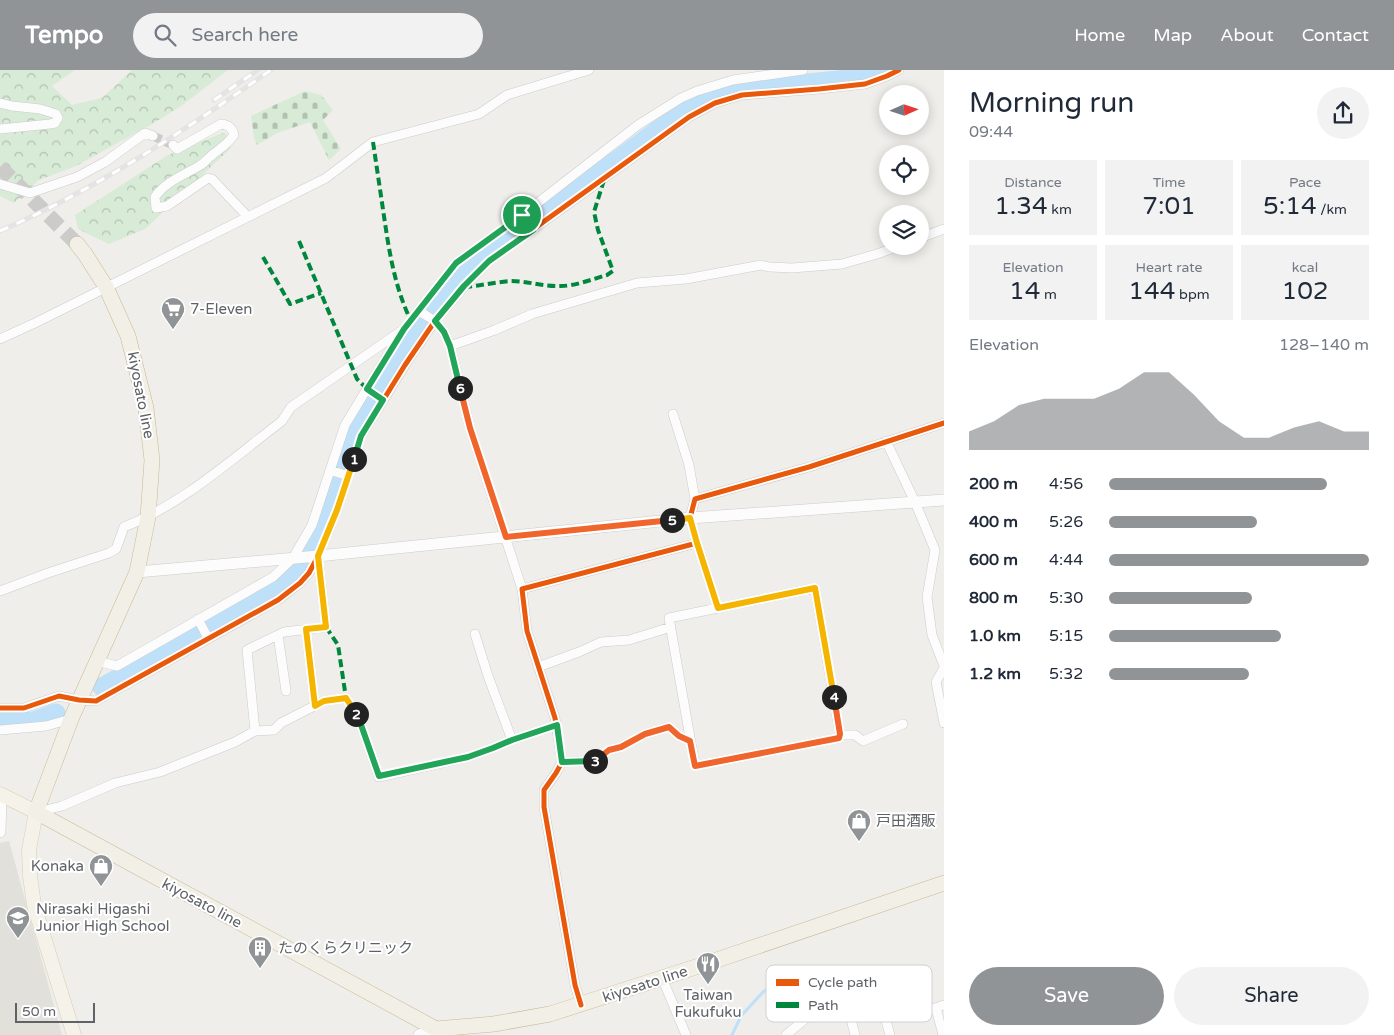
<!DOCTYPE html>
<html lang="en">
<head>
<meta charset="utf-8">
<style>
	:root { --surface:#fff; --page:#f2f2f3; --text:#1f2937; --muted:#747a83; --accent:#919496 }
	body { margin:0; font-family:"Varela Round","Noto Sans JP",sans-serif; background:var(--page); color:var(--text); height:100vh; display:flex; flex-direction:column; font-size:19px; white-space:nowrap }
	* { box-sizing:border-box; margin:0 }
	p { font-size:16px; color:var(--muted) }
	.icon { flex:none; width:28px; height:28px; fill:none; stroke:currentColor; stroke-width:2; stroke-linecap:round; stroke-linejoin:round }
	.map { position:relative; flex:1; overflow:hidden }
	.drawer { display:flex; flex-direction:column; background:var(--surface); width:450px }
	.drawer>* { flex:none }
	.needle { width:32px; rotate:87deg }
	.fabs { position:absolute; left:879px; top:15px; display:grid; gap:10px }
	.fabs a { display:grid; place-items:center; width:50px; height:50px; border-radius:50%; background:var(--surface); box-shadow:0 2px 12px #0003; font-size:25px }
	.scale { position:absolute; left:15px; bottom:12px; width:80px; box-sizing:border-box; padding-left:5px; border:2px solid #5f6368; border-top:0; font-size:14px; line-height:18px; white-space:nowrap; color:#5f6368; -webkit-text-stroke:4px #fff; paint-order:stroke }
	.pin { position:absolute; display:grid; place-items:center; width:42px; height:42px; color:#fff; margin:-21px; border:2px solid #fff; border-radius:50%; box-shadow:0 1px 5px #0007 }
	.km { position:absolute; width:25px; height:25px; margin:-12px; border-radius:50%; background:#222; color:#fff; font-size:14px; line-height:25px; text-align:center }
	.round { display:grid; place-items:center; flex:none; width:52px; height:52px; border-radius:26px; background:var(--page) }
	.head { display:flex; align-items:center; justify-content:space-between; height:85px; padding:0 25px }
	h1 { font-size:28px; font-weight:600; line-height:38px }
	.stats { display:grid; grid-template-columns:repeat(3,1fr); gap:8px; height:85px; padding:5px 25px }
	.stats div { display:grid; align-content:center; border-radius:0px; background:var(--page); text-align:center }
	.stats b { font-size:25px; font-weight:600 }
	.stats small { font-size:14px; font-weight:400 }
	.stats p { font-size:14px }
	.chart { height:140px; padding:10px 25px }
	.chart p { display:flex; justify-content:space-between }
	.chart svg { width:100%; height:90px; margin-top:5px; fill:var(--accent); opacity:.7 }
	.cta { display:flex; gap:10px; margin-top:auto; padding:10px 25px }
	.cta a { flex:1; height:58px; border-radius:30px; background:var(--accent); color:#fff; font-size:20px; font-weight:600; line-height:58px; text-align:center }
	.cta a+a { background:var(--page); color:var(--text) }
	ul { padding:0 25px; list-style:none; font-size:16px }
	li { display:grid; grid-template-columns:80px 60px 1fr; align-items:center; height:38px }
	li i { height:12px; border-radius:6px; background:var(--accent) }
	header { display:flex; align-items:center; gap:30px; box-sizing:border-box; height:70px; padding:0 25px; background:var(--accent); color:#fff }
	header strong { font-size:24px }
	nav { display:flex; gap:28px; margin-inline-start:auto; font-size:18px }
	.search { width:350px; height:45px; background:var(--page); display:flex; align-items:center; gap:12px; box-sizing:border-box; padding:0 18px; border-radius:28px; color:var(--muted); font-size:19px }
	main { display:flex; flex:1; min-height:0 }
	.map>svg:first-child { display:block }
	.education { fill:#e2e0da }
	.forest { fill:url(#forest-crowns) }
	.cemetery { fill:url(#cemetery-stones) }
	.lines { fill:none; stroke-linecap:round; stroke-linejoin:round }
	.stream { stroke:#bfe0f9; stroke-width:3 }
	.river { stroke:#bfe0f9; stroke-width:19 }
	.minor-tunnel { stroke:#cbcbca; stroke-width:9; stroke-dasharray:9 4.5; stroke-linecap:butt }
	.trunk-tunnel { stroke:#cbcbca; stroke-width:15; stroke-dasharray:15 8; stroke-linecap:butt }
	.minor-casing { stroke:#cbcccc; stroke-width:10 }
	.tertiary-casing { stroke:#cbcccc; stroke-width:12 }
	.primary-casing { stroke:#d7ceb8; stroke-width:15 }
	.trunk-casing { stroke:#c8b996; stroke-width:16 }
	.minor { stroke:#fdfcfc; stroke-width:9 }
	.tertiary { stroke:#fdfcfc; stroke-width:11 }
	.primary { stroke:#f4f2e9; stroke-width:14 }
	.trunk { stroke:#f2f0e6; stroke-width:15 }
	.rail-casing { stroke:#e4e4e4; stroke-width:5 }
	.rail { stroke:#fff; stroke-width:3; stroke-dasharray:9; stroke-linecap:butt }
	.quiet { stroke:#00873e; stroke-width:4; stroke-dasharray:8 4; stroke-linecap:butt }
	.cycleway-casing { stroke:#fff; stroke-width:8 }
	.cycleway { stroke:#e8590c; stroke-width:5 }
	.split-1-casing { stroke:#fff; stroke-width:10 }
	.split-2-casing { stroke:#fff; stroke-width:10 }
	.split-3-casing { stroke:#fff; stroke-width:10 }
	.split-4-casing { stroke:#fff; stroke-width:10 }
	.split-5-casing { stroke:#fff; stroke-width:10 }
	.split-6-casing { stroke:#fff; stroke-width:10 }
	.split-7-casing { stroke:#fff; stroke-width:10 }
	.split-1 { stroke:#22a559; stroke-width:6 }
	.split-2 { stroke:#f5b400; stroke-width:6 }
	.split-3 { stroke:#22a559; stroke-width:6 }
	.split-4 { stroke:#f0652b; stroke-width:6 }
	.split-5 { stroke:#f5b400; stroke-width:6 }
	.split-6 { stroke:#f0652b; stroke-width:6 }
	.split-7 { stroke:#22a559; stroke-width:6 }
	.labels { text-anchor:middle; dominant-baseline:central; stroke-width:4; stroke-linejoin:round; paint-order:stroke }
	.poi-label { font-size:15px; fill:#5f6368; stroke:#fff; text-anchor:start }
	.street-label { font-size:15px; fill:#5f6368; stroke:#fff }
	.key { fill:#fff; stroke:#cfd0d2; stroke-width:1 }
	.key-label { font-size:14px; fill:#5f6368 }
</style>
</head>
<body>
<header>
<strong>Tempo</strong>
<div class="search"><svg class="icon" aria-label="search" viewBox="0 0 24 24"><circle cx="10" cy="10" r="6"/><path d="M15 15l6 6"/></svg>Search here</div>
<nav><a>Home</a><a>Map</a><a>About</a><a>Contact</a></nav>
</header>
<main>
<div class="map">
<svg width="944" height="965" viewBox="0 0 944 965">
	<defs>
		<pattern id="forest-crowns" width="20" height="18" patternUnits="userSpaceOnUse" patternTransform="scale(1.25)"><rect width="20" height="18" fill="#d8ebd6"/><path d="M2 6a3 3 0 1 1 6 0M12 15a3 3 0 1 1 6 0" fill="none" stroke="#b2c2b1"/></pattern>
		<pattern id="cemetery-stones" width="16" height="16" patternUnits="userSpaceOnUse" patternTransform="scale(1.25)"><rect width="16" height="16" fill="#d8ebd6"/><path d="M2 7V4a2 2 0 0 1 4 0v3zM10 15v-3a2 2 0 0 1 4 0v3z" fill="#b2c2b1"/></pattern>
	</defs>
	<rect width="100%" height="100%" fill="#efeeea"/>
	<path class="education" d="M 9,771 L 62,965 L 0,965 L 0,773 Z"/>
	<path class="forest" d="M 0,0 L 75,0 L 52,16 L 72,35 L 102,28 L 132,0 L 228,0 L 181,36 L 154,53 L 76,96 L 39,110 L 14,133 L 0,126 Z
		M 225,62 L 231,78 L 145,159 L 109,174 L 78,159 L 75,145 L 168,85 Z"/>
	<path class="cemetery" d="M 305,21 L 321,25 L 333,40 L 323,50 L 341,79 L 329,90 L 310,52 L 277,63 L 257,75 L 254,68 L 251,46 Z"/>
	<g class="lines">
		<path class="stream" d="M 732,965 L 741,946 L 763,922 L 772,916"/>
		<path class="river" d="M 102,617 L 263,528 L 293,507 L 317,466 L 350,372 L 367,341 L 404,281 L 434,237 L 462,202 L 624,85 L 686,39 L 713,25 L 736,21 L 789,15 L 838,10 L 881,3 L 884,0
			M 0,652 L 34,651 L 56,643"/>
		<path class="minor-tunnel" d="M 153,66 L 173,75"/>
		<path class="trunk-tunnel" d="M 0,97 L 77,174"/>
		<g class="minor-casing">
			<path id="minor" d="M 0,33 L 12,36 L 40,39 L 56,44 L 58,48 L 55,53 L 50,54 L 0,59
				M 173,75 L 177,79 L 221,54 C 228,55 232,57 234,65 C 228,74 219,79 211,86 C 207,89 204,94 199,96 C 184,105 165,112 155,127 L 156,138 L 167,136 L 208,108 L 212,109 L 248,147
				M 0,114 L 30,123 L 77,107 L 105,92 L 145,63 L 153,66
				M 920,168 L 944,159
				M 419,241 L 435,251 L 444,262 L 450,276 L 470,358 L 522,519
				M 0,269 L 35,253 L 326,108 L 373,72 L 479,44 L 507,25 L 589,0
				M 450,276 L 495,260 L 532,244 L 637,213 L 686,209 L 761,195 L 769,197 L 792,198 L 842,194 L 877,184 L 899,176
				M 367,319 L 383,330
				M 673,344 L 689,395 L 695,429
				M 886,371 L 915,432 L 935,480 L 927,527 L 932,565 L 944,596
				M 330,400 L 348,406
				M 697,473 L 718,538 L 669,548 L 695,696 L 839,668 L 840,665 L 855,665 L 863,671 L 903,654
				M 0,521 L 48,503 L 109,483 L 116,479 L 124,457 C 183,434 232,389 282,351 L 291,337 L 404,259 L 456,193 L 522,145 L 638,55 L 681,28 L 697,21 L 733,10 L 803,0
				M 718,538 L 815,518 L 840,665
				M 198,549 L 208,568
				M 306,559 L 315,636
				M 475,564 L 488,606 L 512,670
				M 278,565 L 286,621
				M 96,591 L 117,596 L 273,507 L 293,488 L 312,455 L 345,355 L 402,261
				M 538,597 L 579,582 L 601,572 L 629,570 L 671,557
				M 944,598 L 936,612 L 944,653
				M 0,638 L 24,638 L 59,626 L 79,630 L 96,631 L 278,530 L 300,513 L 309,503 L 318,486 L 337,440 L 361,366 L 405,295 L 435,251 L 464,217 L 489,191 L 689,47 L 715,33 L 742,25 L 819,19 L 865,14 L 887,6 L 899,0
				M 0,660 L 46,656 L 71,649
				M 255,661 L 247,580 L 284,562 L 326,557 L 318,486
				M 562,692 L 596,691 L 609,680 L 621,677 L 645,664 L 669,657 L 679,666 L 690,671
				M 38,742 L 62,736 L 115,713 L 160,702 L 235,672 L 255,661 L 274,660 L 281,653 L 324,631 L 346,628 L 359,649 L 379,707 L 468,687 L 493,678 L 512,670 L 557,655
				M 0,763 L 1,762 L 2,725
				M 662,908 L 686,965
				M 581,935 L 575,915 L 544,737 L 544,720 L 556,703 L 562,692 L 555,648 L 527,561 L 522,519 L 697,473 L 690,448 L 695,429 L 809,397 L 944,353
				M 936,938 L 943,965
				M 884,944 L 890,965
				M 850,945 L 855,965
				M 786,965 L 810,945 L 884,944 L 918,942 L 932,939 L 944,935"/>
		</g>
		<g class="tertiary-casing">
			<path id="tertiary" d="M 137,502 L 318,486 L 690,448 L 944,430
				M 419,965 L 436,959"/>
		</g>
		<g class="primary-casing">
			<path id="primary" d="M 0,724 L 36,742 L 29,780 L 30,806 L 34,835 L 74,965"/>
		</g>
		<g class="trunk-casing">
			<path id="trunk" d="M 77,174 L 85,184 L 106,217 L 128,266 L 146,338 L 152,390 L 148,447 L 137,502 L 71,649 L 36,742 L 436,959 L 494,954 L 550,944 L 705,894 L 944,813"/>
		</g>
		<use href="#minor" class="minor"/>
		<use href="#tertiary" class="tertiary"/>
		<use href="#primary" class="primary"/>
		<use href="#trunk" class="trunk"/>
		<g class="rail-casing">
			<path id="rail" d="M 214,30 L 258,0
				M 0,161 C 97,119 185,60 271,0"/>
		</g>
		<use href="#rail" class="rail"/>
		<path class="quiet" d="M 373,72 C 377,99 381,126 385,153 C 390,187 396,220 411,251
			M 299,171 L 357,309 L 367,319
			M 263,187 L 290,234 L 321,223
			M 464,217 C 480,216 495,212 511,211 C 528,211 544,217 561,216 C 575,216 593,209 607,205 L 613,201 L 598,160 L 594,142 L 604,110
			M 326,557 L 338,575 L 346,628"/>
		<g class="cycleway-casing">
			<path id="cycleway" d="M 0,638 L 24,638 L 59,626 L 79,630 L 96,631 L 278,530 L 300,513 L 309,503 L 318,486 L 337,440 L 361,366 L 405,295 L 435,251 L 464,217 L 489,191 L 689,47 L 715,33 L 742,25 L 819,19 L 865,14 L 887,6 L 899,0
				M 581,935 L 575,915 L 544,737 L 544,720 L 556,703 L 562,692 L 555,648 L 527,561 L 522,519 L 697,473 L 690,448 L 695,429 L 809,397 L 944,353"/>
		</g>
		<use href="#cycleway" class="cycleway"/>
	</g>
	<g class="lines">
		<g class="split-1-casing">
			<path id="split-1" d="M 354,389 L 361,366 L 383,330 L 367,319 L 404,259 L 456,193 L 522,145"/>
		</g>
		<g class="split-2-casing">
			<path id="split-2" d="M 354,389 L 337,440 L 318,486 L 326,557 L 306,559 L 315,636 L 324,631 L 346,628 L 356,644"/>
		</g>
		<g class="split-3-casing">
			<path id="split-3" d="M 356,644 L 359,649 L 379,706 L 468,687 L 493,678 L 512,670 L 557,655 L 562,692 L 595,691"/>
		</g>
		<g class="split-4-casing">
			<path id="split-4" d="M 595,691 L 609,680 L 621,677 L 645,664 L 669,657 L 679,666 L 690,671 L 695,696 L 839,668 L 840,664 L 834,627"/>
		</g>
		<g class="split-5-casing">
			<path id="split-5" d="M 672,450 L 690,448 L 697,473 L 718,538 L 815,518 L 834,627"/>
		</g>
		<g class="split-6-casing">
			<path id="split-6" d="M 460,318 L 470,358 L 506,467 L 672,450"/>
		</g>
		<g class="split-7-casing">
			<path id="split-7" d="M 460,318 L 450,276 L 444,262 L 435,251 L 464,216 L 489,191 L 533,160 L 522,145"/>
		</g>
		<use href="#split-1" class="split-1"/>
		<use href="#split-2" class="split-2"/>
		<use href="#split-3" class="split-3"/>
		<use href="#split-4" class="split-4"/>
		<use href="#split-5" class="split-5"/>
		<use href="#split-6" class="split-6"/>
		<use href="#split-7" class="split-7"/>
	</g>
	<defs>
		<g id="supermarket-pin" transform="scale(1.25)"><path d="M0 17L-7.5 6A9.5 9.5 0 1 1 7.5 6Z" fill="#919496" stroke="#fff"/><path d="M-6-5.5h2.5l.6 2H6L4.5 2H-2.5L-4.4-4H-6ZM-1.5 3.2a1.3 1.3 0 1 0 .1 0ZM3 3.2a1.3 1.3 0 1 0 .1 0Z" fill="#fff"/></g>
		<g id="shop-pin" transform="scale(1.25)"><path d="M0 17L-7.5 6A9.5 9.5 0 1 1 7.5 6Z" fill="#919496" stroke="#fff"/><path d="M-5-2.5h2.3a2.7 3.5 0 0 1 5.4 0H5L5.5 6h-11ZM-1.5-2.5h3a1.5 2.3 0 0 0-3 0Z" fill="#fff"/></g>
		<g id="school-pin" transform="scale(1.25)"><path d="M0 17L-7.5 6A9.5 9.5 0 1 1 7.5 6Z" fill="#919496" stroke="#fff"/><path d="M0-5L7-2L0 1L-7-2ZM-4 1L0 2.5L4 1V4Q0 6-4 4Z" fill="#fff"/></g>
		<g id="building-pin" transform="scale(1.25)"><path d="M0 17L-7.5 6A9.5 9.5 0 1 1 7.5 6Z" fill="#919496" stroke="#fff"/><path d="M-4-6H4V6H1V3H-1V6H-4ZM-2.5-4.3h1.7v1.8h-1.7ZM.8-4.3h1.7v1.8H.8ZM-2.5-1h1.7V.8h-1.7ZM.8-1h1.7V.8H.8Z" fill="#fff"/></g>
		<g id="restaurant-pin" transform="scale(1.25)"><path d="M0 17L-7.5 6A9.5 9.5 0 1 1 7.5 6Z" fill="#919496" stroke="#fff"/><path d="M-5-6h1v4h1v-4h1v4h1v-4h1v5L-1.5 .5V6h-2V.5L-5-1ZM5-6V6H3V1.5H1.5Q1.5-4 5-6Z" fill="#fff"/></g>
	</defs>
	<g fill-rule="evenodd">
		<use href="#supermarket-pin" x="173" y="239"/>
		<use href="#shop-pin" x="859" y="751"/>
		<use href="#shop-pin" x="101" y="796"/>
		<use href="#school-pin" x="18" y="848"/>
		<use href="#building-pin" x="260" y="878"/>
		<use href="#restaurant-pin" x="708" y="894"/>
	</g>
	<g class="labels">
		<g class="poi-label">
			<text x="190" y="239">7-Eleven</text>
			<text x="876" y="751">戸田酒販</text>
			<text x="84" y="796" text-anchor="end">Konaka</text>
			<text x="36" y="839">Nirasaki Higashi<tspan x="36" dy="17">Junior High School</tspan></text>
			<text x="278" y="878">たのくらクリニック</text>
			<text x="708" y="925" text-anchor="middle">Taiwan<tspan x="708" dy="17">Fukufuku</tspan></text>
		</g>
		<g class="street-label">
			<text transform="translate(141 325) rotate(79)">kiyosato line</text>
			<text transform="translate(202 833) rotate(28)">kiyosato line</text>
			<text transform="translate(645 914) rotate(-18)">kiyosato line</text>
		</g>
	</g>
	<rect x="766" y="895" width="166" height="57" rx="8" class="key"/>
	<rect x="776" y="909" width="23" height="7" fill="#e8590c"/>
	<rect x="776" y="932" width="23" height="6" fill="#00873e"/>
	<g class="key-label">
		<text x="808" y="917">Cycle path</text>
		<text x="808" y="940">Path</text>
	</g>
</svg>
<div class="fabs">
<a><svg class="needle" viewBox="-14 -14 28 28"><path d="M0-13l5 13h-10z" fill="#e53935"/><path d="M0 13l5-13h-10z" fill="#747a83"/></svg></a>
<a><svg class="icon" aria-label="locate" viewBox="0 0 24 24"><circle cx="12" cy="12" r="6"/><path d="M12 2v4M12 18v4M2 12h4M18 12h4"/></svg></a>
<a><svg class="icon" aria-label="layers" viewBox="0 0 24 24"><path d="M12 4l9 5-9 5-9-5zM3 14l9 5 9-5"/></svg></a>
</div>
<div class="scale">50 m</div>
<div class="pin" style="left:522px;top:145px;background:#1e9e55"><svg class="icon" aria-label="arrive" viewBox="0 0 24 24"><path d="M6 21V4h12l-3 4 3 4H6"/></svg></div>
<b class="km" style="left:354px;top:389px">1</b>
<b class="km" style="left:356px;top:644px">2</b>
<b class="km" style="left:595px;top:691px">3</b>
<b class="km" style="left:834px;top:627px">4</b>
<b class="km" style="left:672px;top:450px">5</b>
<b class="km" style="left:460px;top:318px">6</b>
</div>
<section class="drawer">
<div class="head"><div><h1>Morning run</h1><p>09:44</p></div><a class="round"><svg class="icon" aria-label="share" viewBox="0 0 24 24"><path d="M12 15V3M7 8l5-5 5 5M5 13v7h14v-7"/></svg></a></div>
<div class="stats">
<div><p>Distance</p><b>1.34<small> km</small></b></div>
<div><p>Time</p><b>7:01</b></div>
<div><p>Pace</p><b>5:14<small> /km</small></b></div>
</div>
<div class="stats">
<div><p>Elevation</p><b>14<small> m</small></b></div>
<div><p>Heart rate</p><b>144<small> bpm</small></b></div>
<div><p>kcal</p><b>102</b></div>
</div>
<div class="chart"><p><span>Elevation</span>128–140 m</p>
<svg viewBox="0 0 160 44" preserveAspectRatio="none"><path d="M0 44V35L10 30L20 22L30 19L40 19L50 19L60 14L70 6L80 6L90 17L100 30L110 38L120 38L130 33L140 30L150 35L160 35V44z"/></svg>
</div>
<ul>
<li><b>200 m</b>4:56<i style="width:84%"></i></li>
<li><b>400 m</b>5:26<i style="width:57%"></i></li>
<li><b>600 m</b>4:44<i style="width:100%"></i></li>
<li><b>800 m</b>5:30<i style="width:55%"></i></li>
<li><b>1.0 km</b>5:15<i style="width:66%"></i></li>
<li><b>1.2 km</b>5:32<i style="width:54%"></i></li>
</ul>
<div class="cta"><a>Save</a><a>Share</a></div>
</section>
</main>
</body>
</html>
